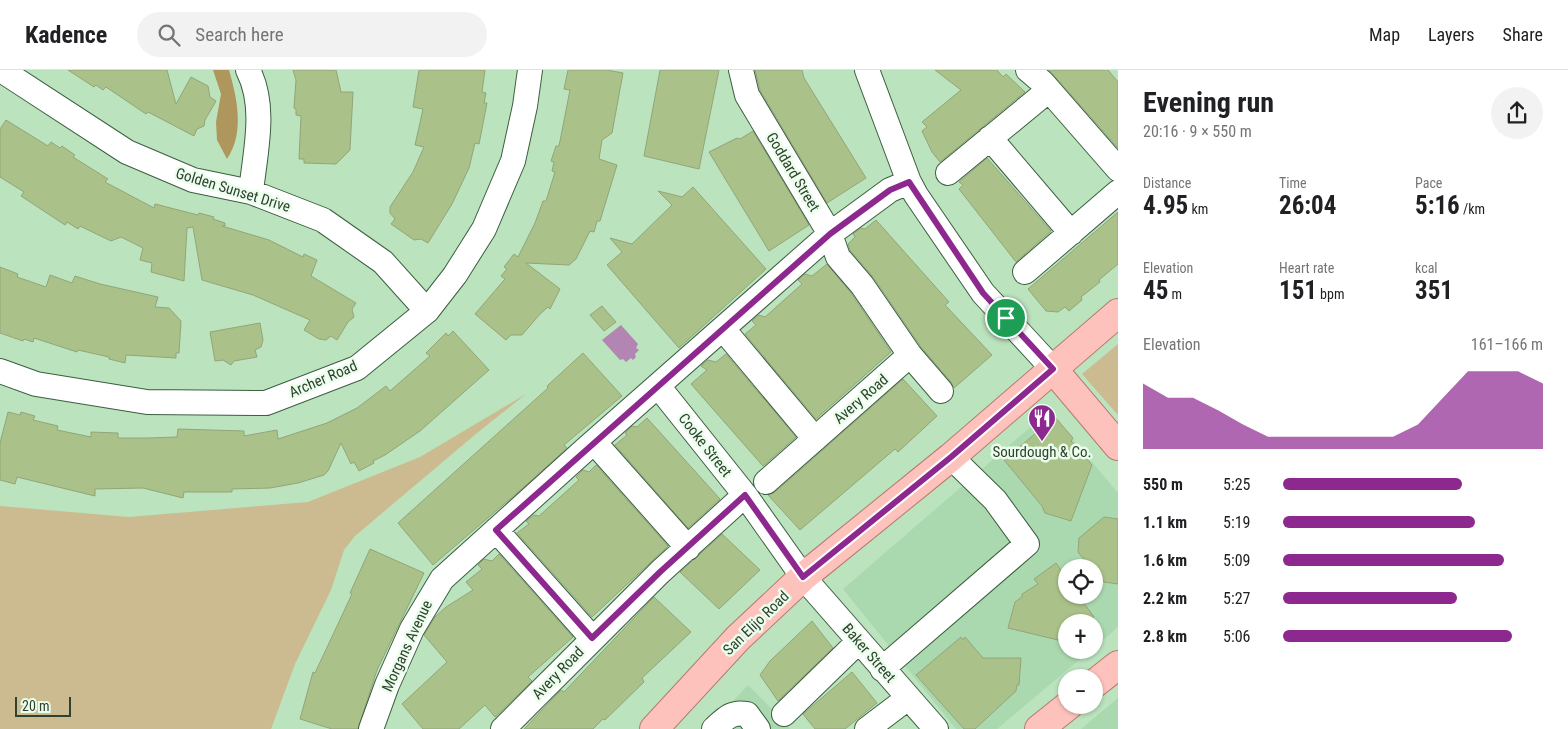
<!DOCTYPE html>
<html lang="en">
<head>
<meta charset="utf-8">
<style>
	:root { --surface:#fff; --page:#f2f2f2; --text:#202124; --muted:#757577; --line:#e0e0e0; --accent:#8d288f }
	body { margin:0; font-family:"Roboto Condensed",sans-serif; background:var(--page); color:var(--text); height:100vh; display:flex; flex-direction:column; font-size:19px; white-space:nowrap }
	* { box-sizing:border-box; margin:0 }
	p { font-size:16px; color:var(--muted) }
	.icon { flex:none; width:28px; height:28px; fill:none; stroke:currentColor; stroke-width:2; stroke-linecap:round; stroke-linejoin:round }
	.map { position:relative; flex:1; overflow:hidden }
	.drawer { display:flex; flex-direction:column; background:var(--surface); width:450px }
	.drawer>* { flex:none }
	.buttons { position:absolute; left:1058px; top:489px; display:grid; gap:10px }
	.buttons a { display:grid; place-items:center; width:45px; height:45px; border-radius:50%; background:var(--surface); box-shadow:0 1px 4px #0004; font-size:25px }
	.scale { position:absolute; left:15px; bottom:12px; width:56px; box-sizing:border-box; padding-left:5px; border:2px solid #304031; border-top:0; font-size:14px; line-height:18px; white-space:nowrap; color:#304031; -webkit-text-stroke:4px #eafeeb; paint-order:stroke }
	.pin { position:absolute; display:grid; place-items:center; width:42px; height:42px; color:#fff; margin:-21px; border:2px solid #fff; border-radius:50%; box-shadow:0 1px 5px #0007 }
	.round { display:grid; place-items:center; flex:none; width:52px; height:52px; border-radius:26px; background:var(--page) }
	.head { display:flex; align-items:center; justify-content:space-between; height:85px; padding:0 25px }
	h1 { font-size:28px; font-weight:700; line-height:38px }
	.metrics { display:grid; grid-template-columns:repeat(3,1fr); gap:8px; height:85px; padding:5px 25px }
	.metrics div { display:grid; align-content:center }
	.metrics b { font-size:25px; font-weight:700 }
	.metrics small { font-size:14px; font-weight:400 }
	.metrics p { font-size:14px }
	.chart { height:140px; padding:10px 25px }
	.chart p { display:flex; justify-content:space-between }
	.chart svg { width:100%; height:90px; margin-top:5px; fill:var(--accent); opacity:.7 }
	ul { padding:0 25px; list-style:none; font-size:16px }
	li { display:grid; grid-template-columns:80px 60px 1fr; align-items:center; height:38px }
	li i { height:12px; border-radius:6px; background:var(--accent) }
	header { display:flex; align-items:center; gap:30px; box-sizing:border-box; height:70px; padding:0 25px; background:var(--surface); border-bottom:1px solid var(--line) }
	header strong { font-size:24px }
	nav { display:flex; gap:28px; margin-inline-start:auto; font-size:18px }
	.search { width:350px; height:45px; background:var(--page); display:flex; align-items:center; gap:12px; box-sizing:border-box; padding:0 18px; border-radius:28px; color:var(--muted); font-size:19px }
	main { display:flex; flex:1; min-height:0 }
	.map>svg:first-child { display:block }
	.built { fill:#abd9af; fill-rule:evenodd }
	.green { fill:#ccba90 }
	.forest { fill:#af965c }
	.water { fill:#b385b2 }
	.building { fill:#aac289; stroke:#92a579 }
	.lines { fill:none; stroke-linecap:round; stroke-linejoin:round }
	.minor-casing { stroke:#3b5f3f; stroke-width:26 }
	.major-casing { stroke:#b67a6e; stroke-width:30 }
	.minor { stroke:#fff; stroke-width:24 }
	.major { stroke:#fec2bc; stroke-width:28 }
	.route-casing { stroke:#fff; stroke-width:10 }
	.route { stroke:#8d288f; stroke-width:6 }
	.labels { text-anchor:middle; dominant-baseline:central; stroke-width:5; stroke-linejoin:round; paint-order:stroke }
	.street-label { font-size:15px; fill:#304031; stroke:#eafeeb }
	.poi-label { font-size:15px; fill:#304031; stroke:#eafeeb }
</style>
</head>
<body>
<header>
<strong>Kadence</strong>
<div class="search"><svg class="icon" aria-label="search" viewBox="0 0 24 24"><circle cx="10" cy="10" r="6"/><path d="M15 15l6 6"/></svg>Search here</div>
<nav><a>Map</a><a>Layers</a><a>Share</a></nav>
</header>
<main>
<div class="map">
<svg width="1118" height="659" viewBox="0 0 1118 659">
	<rect width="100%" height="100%" fill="#bbe3be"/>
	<path class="built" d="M 1049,341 L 1118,423 L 1118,557 L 1094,578 L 1094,552 L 1066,552 L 1066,580 L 1091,580 L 997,659 L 956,659 L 843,519 ZM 1066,498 L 1094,498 L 1094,525 L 1066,525 Z
		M 748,615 L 786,653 L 790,659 L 707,659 Z
		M 1118,628 L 1118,659 L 1081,659 Z"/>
	<path class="green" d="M 1118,274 L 1118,345 L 1082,304 Z
		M 526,324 L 477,363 L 355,466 L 344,480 L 331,520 L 295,594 L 271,659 L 0,659 L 0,436 L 129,447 L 308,432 L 420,387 Z"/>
	<path class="forest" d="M 213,0 L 229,0 C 237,28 245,63 227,89 L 217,70 L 216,52 L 221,24 Z"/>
	<path class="water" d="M 621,255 L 638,274 L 636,278 L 639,280 L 635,284 L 636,287 L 633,290 L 631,288 L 626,292 L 623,289 L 620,290 L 602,270 Z"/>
	<path class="building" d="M 68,0 L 167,0 L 176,34 L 191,7 L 208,16 L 210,27 L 216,31 L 205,50 L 204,56 L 197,59 L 194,66 L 148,42 L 146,44 L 106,17 L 103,20 L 96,15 L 94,17 Z
		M 293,0 L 336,0 L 341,22 L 353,22 L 350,80 L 336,94 L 304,93 L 304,89 L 299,89 L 301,46 L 296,45 L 296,39 L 294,38 L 296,10 Z
		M 419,0 L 485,0 L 482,22 L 486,23 L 484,33 L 487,33 L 479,74 L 475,73 L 469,98 L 452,134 L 428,173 L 421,169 L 414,170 L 391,154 L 395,149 L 390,143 L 390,137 L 413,102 L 424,77 L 415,75 L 423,39 L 413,37 Z
		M 568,0 L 607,0 L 623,3 L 612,63 L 602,70 L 599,89 L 617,95 L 600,151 L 597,151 L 594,162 L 590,161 L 576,189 L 569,195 L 526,193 L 560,219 L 550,239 L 548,237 L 540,244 L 522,265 L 511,265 L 506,270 L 475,244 L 505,209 L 501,206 L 507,199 L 504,197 L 514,184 L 518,187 L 535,153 L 543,131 L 546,131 L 555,102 L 552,101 L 554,92 L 551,91 L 556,76 L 559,76 L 570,20 L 564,19 Z
		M 660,0 L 719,0 L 699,99 L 644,86 Z
		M 755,0 L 802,0 L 804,8 L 866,108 L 827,133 L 760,20 Z
		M 935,0 L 997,0 L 1003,7 L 1006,4 L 1025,22 L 940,92 L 932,82 L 922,61 L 927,57 L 922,52 L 961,20 Z
		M 1049,0 L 1108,0 L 1118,12 L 1118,78 Z
		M 6,50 L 48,76 L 51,72 L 60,78 L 62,76 L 75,85 L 73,87 L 108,109 L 105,112 L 154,138 L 155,134 L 198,145 L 199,143 L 214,147 L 213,149 L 225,153 L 225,156 L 222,156 L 269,170 L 303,187 L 304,184 L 317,190 L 311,206 L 356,233 L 352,239 L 354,247 L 348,252 L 337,270 L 331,266 L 326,270 L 319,269 L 304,260 L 310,250 L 253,225 L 202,210 L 193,157 L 187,158 L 184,211 L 151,202 L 152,193 L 140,190 L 143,178 L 121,167 L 111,171 L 80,156 L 78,159 L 67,152 L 65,155 L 21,126 L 24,122 L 0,107 L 0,59 Z
		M 753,61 L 809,155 L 769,181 L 709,82 L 737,68 L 740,69 Z
		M 987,88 L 1051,161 L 1016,192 L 959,119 L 963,115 L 959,112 Z
		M 693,117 L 766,199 L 679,278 L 607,195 L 622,182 L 610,168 L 632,174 L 672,135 L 658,121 L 682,127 Z
		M 1118,142 L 1118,194 L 1099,210 L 1100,212 L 1081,227 L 1082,230 L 1069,241 L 1065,237 L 1058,242 L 1046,241 L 1028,219 Z
		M 876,150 L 949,232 L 945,235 L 992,285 L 954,318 L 951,312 L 921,277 L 873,207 L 850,180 L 848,174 L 855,167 L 853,164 L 861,158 L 865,159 Z
		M 827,194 L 851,223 L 891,282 L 816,349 L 745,264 L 756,255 L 752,251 L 759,245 L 765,247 L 802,214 L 798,210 L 805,204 L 812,206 Z
		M 0,197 L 18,204 L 17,207 L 46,217 L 50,205 L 72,213 L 75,206 L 100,214 L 158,227 L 155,237 L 169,238 L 181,251 L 179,283 L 176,283 L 176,288 L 126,285 L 125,293 L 109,289 L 109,287 L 78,280 L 77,282 L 34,268 L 33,272 L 24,269 L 23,271 L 0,263 Z
		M 602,236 L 616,252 L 604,261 L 590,245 Z
		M 260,253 L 263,270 L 261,277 L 255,280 L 257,287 L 234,291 L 231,295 L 223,290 L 215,291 L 210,262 Z
		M 453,261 L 489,300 L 420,361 L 385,385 L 373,391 L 374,393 L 359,401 L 354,392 L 351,394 L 341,373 L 328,401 L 324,405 L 298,413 L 270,418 L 232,419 L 232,422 L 184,422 L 183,428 L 143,418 L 95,419 L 95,426 L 17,407 L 15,414 L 0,410 L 0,373 L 8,342 L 20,345 L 21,342 L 35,346 L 33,350 L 58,356 L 57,360 L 91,367 L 91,362 L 118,363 L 118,368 L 148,368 L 177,367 L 178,359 L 244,361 L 244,366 L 277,360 L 278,369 L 327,353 L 357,338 L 386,316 L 390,321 L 430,286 L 426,283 L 446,263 L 448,266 Z
		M 583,283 L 622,326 L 564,375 L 567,378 L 532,410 L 433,495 L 398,453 L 548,318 L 547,316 Z
		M 726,284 L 796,367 L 763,396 L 691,314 L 707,300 L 701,296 L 708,290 L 716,292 Z
		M 903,309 L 937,346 L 898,382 L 895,379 L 800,460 L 768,425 L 775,422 Z
		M 1055,347 L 1073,368 L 1071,371 L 1092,395 L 1071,451 L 1045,443 L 1042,436 L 1004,390 Z
		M 647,348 L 720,429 L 688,458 L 615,375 L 627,365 L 625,363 L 632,356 L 637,357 Z
		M 596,395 L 668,476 L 592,547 L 517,463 L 529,454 L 526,451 L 534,445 L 539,446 L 579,410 L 576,407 L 583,400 L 589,402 Z
		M 1104,447 L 1118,449 L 1118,514 L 1104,512 L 1094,500 L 1094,498 L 1091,498 L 1078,482 L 1079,468 Z
		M 722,464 L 760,500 L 719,539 L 680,502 Z
		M 370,479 L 424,503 L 377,600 L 358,659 L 332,659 L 300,649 L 313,602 L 315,603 L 352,524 L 350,523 Z
		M 499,484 L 573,567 L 528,607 L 532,611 L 495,647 L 485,635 L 459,659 L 423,659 L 402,634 L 447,592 L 424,565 L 435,547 L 446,537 L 473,520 L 466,512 L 482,499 L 478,495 L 484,489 L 492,491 Z
		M 1056,493 L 1066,508 L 1066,525 L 1078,525 L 1094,547 L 1087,552 L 1066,552 L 1066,568 L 1062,571 L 1008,558 L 1015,532 L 1022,527 L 1022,524 L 1038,514 L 1034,509 Z
		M 654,527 L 691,562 L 642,608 L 644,612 L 605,650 L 603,649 L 593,659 L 524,659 L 561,620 L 564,622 Z
		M 812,551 L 833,578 L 778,631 L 760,605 L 770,591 Z
		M 961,567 L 963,570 L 965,567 L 983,588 L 1021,588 L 1019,615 L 1017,615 L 1016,621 L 975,659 L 964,659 L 916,605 Z
		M 852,602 L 877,633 L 845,659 L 815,659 L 803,644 Z"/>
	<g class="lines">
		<g class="minor-casing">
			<path id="minor" d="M 1,0 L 127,82 L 193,110 L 251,122 L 323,150 L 383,192 L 427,241
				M 248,0 C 267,37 255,82 251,122
				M 741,0 L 747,25 L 830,164 L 838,187 L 862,215 L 910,285 L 941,321
				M 867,0 L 909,112 L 916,125 L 983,223 L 1053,299
				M 1028,0 L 1042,12 L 1118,99
				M 990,68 L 1071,163
				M 948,103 L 1049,20
				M 1025,202 L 1118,122
				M 723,259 L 815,369
				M 0,301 L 36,314 L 147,332 L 266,333 L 357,298 L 427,241 L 455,205 L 484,159 L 513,91 L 525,36 L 530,0
				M 658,316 L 745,425 L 803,507 L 936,659
				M 594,372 L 688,478
				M 766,412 L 910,285
				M 496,460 L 592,568
				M 882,599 L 1027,474 L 995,430 L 951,387
				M 784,644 L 859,571
				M 371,659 L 387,615 L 412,559 L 442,509 L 587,378 L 830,164 L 890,120 L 909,112
				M 503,659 L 660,502 L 745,425
				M 714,659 C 725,649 731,641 747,644 L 758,659
				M 867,659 L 908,628"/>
		</g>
		<g class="major-casing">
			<path id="major" d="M 1053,299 L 1118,376
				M 1094,614 L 1118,595
				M 654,659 L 738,568 L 803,507 L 951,387 L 1118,243
				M 1039,659 L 1069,635"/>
		</g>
		<use href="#minor" class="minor"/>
		<use href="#major" class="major"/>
	</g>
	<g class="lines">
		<g class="route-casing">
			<path id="route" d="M 909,112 L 983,223 L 1053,299 L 951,387 L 803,507 L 745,425 L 660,502 L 592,568 L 496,460 L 830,164 L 890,120 Z"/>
		</g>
		<use href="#route" class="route"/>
	</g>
	<defs>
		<g id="restaurant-pin" transform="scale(1.4375)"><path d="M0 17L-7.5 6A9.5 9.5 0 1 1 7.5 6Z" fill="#8d288f" stroke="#eafeeb"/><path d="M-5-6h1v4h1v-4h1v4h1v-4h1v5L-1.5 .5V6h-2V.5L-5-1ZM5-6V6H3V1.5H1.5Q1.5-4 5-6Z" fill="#fff"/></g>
	</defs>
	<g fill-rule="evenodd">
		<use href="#restaurant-pin" x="1042" y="348"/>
	</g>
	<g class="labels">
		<g class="street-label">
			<text transform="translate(793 102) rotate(59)">Goddard Street</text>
			<text transform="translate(233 120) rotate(17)">Golden Sunset Drive</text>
			<text transform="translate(323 309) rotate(-23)">Archer Road</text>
			<text transform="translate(861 329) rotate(-41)">Avery Road</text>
			<text transform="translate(705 375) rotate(52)">Cooke Street</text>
			<text transform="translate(756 553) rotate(-44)">San Elijo Road</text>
			<text transform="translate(407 576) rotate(-65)">Morgans Avenue</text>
			<text transform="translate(869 583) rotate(49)">Baker Street</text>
			<text transform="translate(558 603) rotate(-46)">Avery Road</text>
		</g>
		<g class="poi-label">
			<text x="1042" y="382">Sourdough &amp; Co.</text>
		</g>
	</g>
</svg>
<div class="buttons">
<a><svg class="icon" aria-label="locate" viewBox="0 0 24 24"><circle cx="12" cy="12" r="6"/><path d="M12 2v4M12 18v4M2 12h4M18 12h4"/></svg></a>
<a>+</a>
<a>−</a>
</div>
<div class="scale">20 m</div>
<div class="pin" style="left:1006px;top:248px;background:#1e9e55"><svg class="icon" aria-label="arrive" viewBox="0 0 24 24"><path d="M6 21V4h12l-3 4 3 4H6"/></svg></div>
</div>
<section class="drawer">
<div class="head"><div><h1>Evening run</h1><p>20:16 · 9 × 550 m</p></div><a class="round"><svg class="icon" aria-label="share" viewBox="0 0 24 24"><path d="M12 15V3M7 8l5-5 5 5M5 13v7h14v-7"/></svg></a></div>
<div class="metrics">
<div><p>Distance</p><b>4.95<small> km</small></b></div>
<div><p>Time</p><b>26:04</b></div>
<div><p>Pace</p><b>5:16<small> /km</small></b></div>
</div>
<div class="metrics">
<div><p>Elevation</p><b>45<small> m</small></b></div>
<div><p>Heart rate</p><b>151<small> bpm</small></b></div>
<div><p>kcal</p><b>351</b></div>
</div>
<div class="chart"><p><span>Elevation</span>161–166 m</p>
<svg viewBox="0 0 160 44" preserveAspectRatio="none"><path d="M0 44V12L10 19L20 19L30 25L40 32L50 38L60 38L70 38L80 38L90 38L100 38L110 32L120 19L130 6L140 6L150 6L160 12V44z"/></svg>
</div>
<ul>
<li><b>550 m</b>5:25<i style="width:69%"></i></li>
<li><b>1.1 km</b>5:19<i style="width:74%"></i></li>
<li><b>1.6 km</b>5:09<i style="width:85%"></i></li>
<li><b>2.2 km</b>5:27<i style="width:67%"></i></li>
<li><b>2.8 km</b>5:06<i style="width:88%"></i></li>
</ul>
</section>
</main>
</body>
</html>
